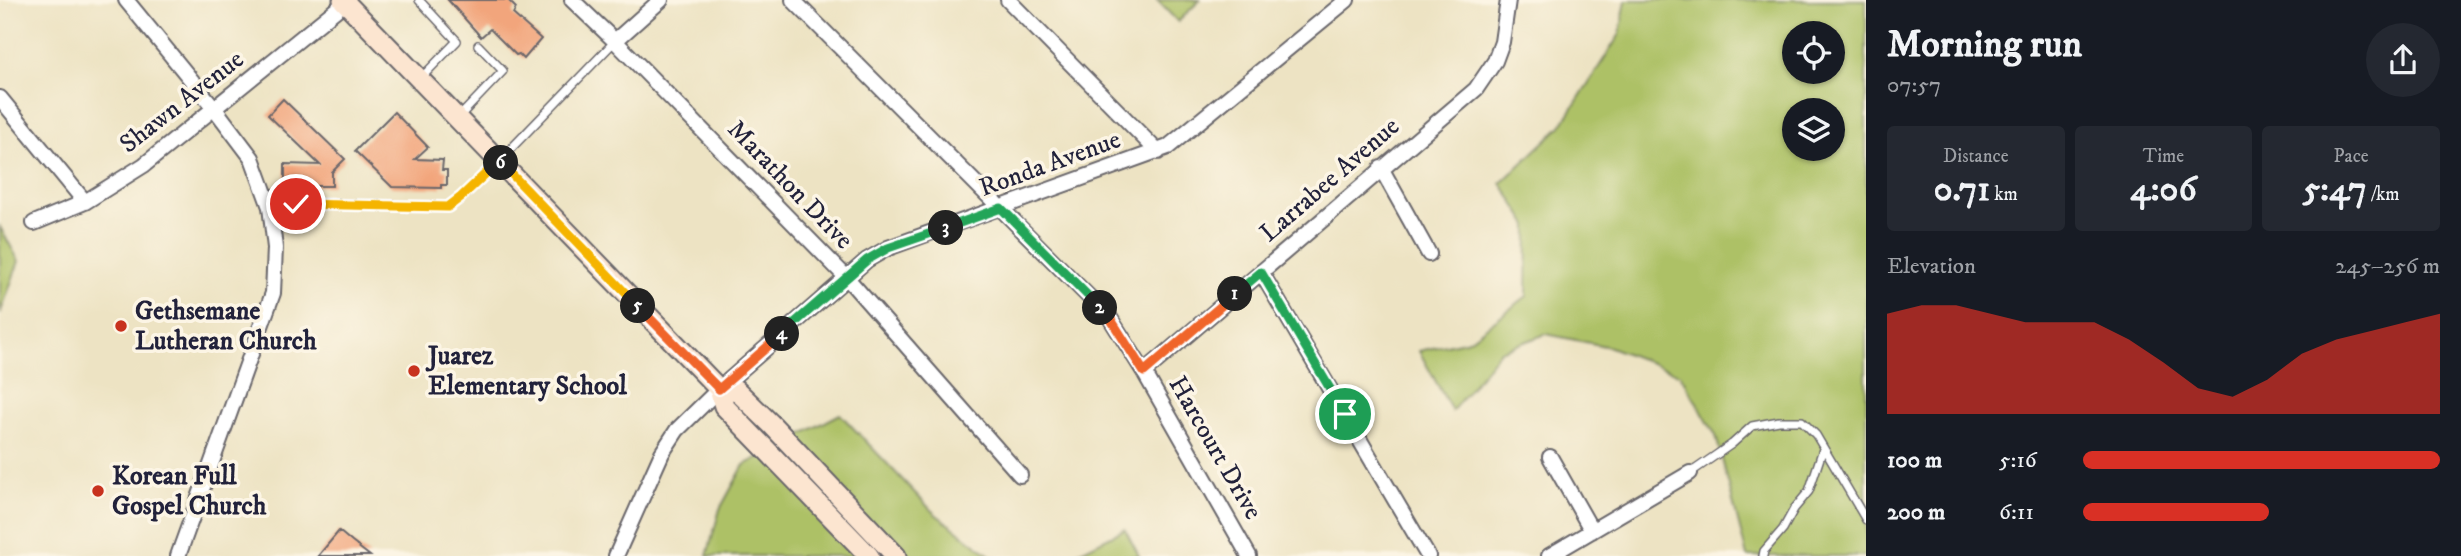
<!DOCTYPE html>
<html lang="en">
<head>
<meta charset="utf-8">
<style>
	:root { --surface:#171b24; --page:#242831; --text:#f1f3f6; --muted:#9ea1a6; --accent:#d93025 }
	body { margin:0; font-family:"IM FELL DW Pica",serif; background:var(--page); color:var(--text); height:100vh; display:flex; flex-direction:column; font-size:26px; white-space:nowrap }
	* { box-sizing:border-box; margin:0 }
	p { font-size:23px; color:var(--muted) }
	.icon { flex:none; width:38px; height:38px; fill:none; stroke:currentColor; stroke-width:2; stroke-linecap:round; stroke-linejoin:round }
	.map { position:relative; flex:1; overflow:hidden }
	.panel { display:flex; flex-direction:column; background:var(--surface); width:595px }
	.panel>* { flex:none }
	.buttons { position:absolute; left:1782px; top:21px; display:grid; gap:14px }
	.buttons a { display:grid; place-items:center; width:63px; height:63px; border-radius:50%; background:var(--surface); box-shadow:0 2px 5px #0004; font-size:35px }
	.pin { position:absolute; display:grid; place-items:center; width:60px; height:60px; color:#fff; margin:-30px; border:4px solid #fff; border-radius:50%; box-shadow:0 2px 7px #0007 }
	.km { position:absolute; width:35px; height:35px; margin:-18px; border-radius:50%; background:#222; color:#fff; font-size:19px; line-height:35px; text-align:center }
	.round { display:grid; place-items:center; flex:none; width:74px; height:74px; border-radius:37px; background:var(--page) }
	.head { display:flex; align-items:center; justify-content:space-between; height:119px; padding:0 21px }
	h1 { font-size:38px; font-weight:800; line-height:52px }
	.figures { display:grid; grid-template-columns:repeat(3,1fr); gap:10px; height:119px; padding:7px 21px }
	.figures div { display:grid; align-content:center; border-radius:7px; background:var(--page); text-align:center }
	.figures b { font-size:35px; font-weight:800 }
	.figures small { font-size:19px; font-weight:400 }
	.figures p { font-size:19px }
	.chart { height:196px; padding:14px 21px }
	.chart p { display:flex; justify-content:space-between }
	.chart svg { width:100%; height:126px; margin-top:7px; fill:var(--accent); opacity:.7 }
	ul { padding:0 21px; list-style:none; font-size:23px }
	li { display:grid; grid-template-columns:112px 84px 1fr; align-items:center; height:52px }
	li i { height:18px; border-radius:9px; background:var(--accent) }
	main { display:flex; flex:1; min-height:0 }
	.map>svg:first-child { display:block }
	.green { fill:#adc166; stroke:#687250; stroke-width:2; fill-rule:evenodd }
	.building { fill:#f2a57c }
	.lines { fill:none; stroke-linecap:round; stroke-linejoin:round }
	.service-casing { stroke:#69666b; stroke-width:10 }
	.minor-casing { stroke:#69666b; stroke-width:18 }
	.secondary-casing { stroke:#69666b; stroke-width:23 }
	.service { stroke:#fff; stroke-width:7 }
	.minor { stroke:#fff; stroke-width:14 }
	.secondary { stroke:#fce5d0; stroke-width:19 }
	.split-1-casing { stroke:#fff; stroke-width:14 }
	.split-2-casing { stroke:#fff; stroke-width:14 }
	.split-3-casing { stroke:#fff; stroke-width:14 }
	.split-4-casing { stroke:#fff; stroke-width:14 }
	.split-5-casing { stroke:#fff; stroke-width:14 }
	.split-6-casing { stroke:#fff; stroke-width:14 }
	.split-7-casing { stroke:#fff; stroke-width:14 }
	.split-1 { stroke:#22a559; stroke-width:9 }
	.split-2 { stroke:#f0652b; stroke-width:9 }
	.split-3 { stroke:#22a559; stroke-width:9 }
	.split-4 { stroke:#22a559; stroke-width:9 }
	.split-5 { stroke:#f0652b; stroke-width:9 }
	.split-6 { stroke:#f5b400; stroke-width:9 }
	.split-7 { stroke:#f5b400; stroke-width:9 }
	.poi-dot { fill:#c8321e; stroke:#fcf5e5; stroke-width:2.5 }
	.labels { text-anchor:middle; dominant-baseline:central; stroke-width:7; stroke-linejoin:round; paint-order:stroke }
	.street-label { font-size:26px; fill:#22223b; stroke:#fcf5e5 }
	.poi-label { font-size:26px; font-weight:bold; fill:#22223b; stroke:#fcf5e5; text-anchor:start }
</style>
</head>
<body>
<main>
<div class="map">
<svg width="1866" height="556" viewBox="0 0 1866 556">
	<rect width="100%" height="100%" fill="#fcf5e5"/>
	<filter id="ink" filterUnits="userSpaceOnUse"><feTurbulence type="fractalNoise" baseFrequency=".0143" numOctaves="2"/><feDisplacementMap in="SourceGraphic" scale="14" xChannelSelector="R" yChannelSelector="G"/><feConvolveMatrix kernelMatrix="1 2 1 2 8 2 1 2 1" color-interpolation-filters="sRGB"/></filter>
	<filter id="wash" filterUnits="userSpaceOnUse"><feTurbulence type="fractalNoise" baseFrequency=".00686" numOctaves="4" result="noise"/><feDisplacementMap in="SourceGraphic" scale="28" xChannelSelector="R" yChannelSelector="G"/><feGaussianBlur stdDeviation="1.57" result="paint"/><feColorMatrix in="noise" values="0 0 0 0 0 0 0 0 0 0 0 0 0 0 0 0 0 1.4 0 .05"/><feComposite in="paint" operator="in"/></filter>
	<g filter="url(#wash)">
		<rect width="100%" height="100%" fill="#ede3c3"/>
		<path class="green" d="M 1157,0 L 1200,0 L 1178,22 Z
			M 1626,0 L 1866,0 L 1866,556 L 1747,556 L 1716,436 L 1680,374 L 1610,347 L 1546,334 L 1500,351 L 1452,411 L 1419,351 L 1469,340 L 1527,296 L 1528,225 L 1501,183 L 1561,126 L 1620,34 ZM 1794,33 L 1832,33 L 1832,72 L 1794,72 ZM 1794,110 L 1832,110 L 1832,149 L 1794,149 Z
			M 0,227 L 19,261 L 0,314 Z
			M 840,414 L 934,513 L 991,556 L 707,556 L 720,509 L 744,465 Z
			M 1125,529 L 1139,556 L 1071,556 Z"/>
		<g id="blocks">
			<path class="building" d="M 448,0 L 508,0 L 516,8 L 513,14 L 541,39 L 524,59 L 519,54 L 516,55 L 490,29 L 481,37 Z
				M 283,99 L 345,159 L 332,172 L 332,186 L 285,186 L 285,164 L 320,165 L 268,115 Z
				M 394,112 L 428,147 L 415,159 L 443,160 L 442,170 L 447,170 L 447,185 L 441,185 L 441,188 L 392,187 L 355,151 Z
				M 339,531 L 352,542 L 370,556 L 318,556 Z"/>
		</g>
	</g>
	<g filter="url(#ink)">
		<use href="#blocks" fill-opacity="0" stroke="#69666b" stroke-width="2"/>
		<g class="lines">
			<g class="service-casing">
				<path id="service" d="M 419,0 L 457,41 L 421,78
					M 458,118 L 503,71 L 478,45
					M 270,207 L 296,203 L 448,207 L 462,197 L 499,161 L 615,41
					M 1690,473 L 1732,444 L 1752,426 L 1779,421 L 1802,421 L 1816,435 L 1866,520
					M 1763,556 L 1764,551 L 1783,529 L 1794,509 L 1809,491 L 1823,449"/>
			</g>
			<g class="minor-casing">
				<path id="minor" d="M 126,0 L 215,109 L 252,158 L 270,207 L 275,248 L 273,293 L 178,556
					M 572,0 L 615,41 L 847,278 L 1020,475
					M 793,0 L 1110,318 L 1144,372 L 1249,556
					M 1008,0 L 1158,152
					M 615,41 L 661,0
					M 0,98 L 85,202
					M 1381,168 L 1429,254
					M 34,223 L 85,202 L 144,165 L 348,0
					M 1261,272 L 1428,556
					M 1144,372 L 1476,89 L 1495,61 L 1502,42 L 1508,0
					M 1550,457 L 1592,531
					M 616,556 L 662,453 L 677,430 L 719,389 L 867,260 L 888,248 L 1168,147 L 1347,0
					M 1549,556 L 1690,473"/>
			</g>
			<g class="secondary-casing">
				<path id="secondary" d="M 343,0 L 719,389 L 724,406 L 869,556
					M 719,389 L 735,389 L 772,425 L 896,556"/>
			</g>
			<use href="#service" class="service"/>
			<use href="#minor" class="minor"/>
			<use href="#secondary" class="secondary"/>
		</g>
	</g>
	<g class="lines" filter="url(#ink)">
		<g class="split-1-casing">
			<path id="split-1" d="M 1235,294 L 1261,272 L 1345,414"/>
		</g>
		<g class="split-2-casing">
			<path id="split-2" d="M 1100,308 L 1110,318 L 1144,372 L 1235,294"/>
		</g>
		<g class="split-3-casing">
			<path id="split-3" d="M 946,228 L 1001,208 L 1100,308"/>
		</g>
		<g class="split-4-casing">
			<path id="split-4" d="M 782,334 L 867,260 L 888,248 L 946,228"/>
		</g>
		<g class="split-5-casing">
			<path id="split-5" d="M 638,306 L 719,389 L 782,334"/>
		</g>
		<g class="split-6-casing">
			<path id="split-6" d="M 501,163 L 638,306"/>
		</g>
		<g class="split-7-casing">
			<path id="split-7" d="M 296,204 L 448,207 L 461,197 L 499,161 L 501,163"/>
		</g>
		<use href="#split-1" class="split-1"/>
		<use href="#split-2" class="split-2"/>
		<use href="#split-3" class="split-3"/>
		<use href="#split-4" class="split-4"/>
		<use href="#split-5" class="split-5"/>
		<use href="#split-6" class="split-6"/>
		<use href="#split-7" class="split-7"/>
	</g>
	<g class="poi-dot">
		<circle cx="121" cy="326" r="7"/>
		<circle cx="414" cy="371" r="7"/>
		<circle cx="98" cy="491" r="7"/>
	</g>
	<g class="labels">
		<g class="street-label">
			<text transform="translate(182 102) rotate(-38)">Shawn Avenue</text>
			<text transform="translate(1050 164) rotate(-20)">Ronda Avenue</text>
			<text transform="translate(1330 180) rotate(-41)">Larrabee Avenue</text>
			<text transform="translate(790 185) rotate(46)">Marathon Drive</text>
			<text transform="translate(1215 448) rotate(60)">Harcourt Drive</text>
		</g>
		<g class="poi-label">
			<text x="135" y="311">Gethsemane<tspan x="135" dy="30">Lutheran Church</tspan></text>
			<text x="428" y="356">Juarez<tspan x="428" dy="30">Elementary School</tspan></text>
			<text x="112" y="476">Korean Full<tspan x="112" dy="30">Gospel Church</tspan></text>
		</g>
	</g>
</svg>
<div class="buttons">
<a><svg class="icon" aria-label="locate" viewBox="0 0 24 24"><circle cx="12" cy="12" r="6"/><path d="M12 2v4M12 18v4M2 12h4M18 12h4"/></svg></a>
<a><svg class="icon" aria-label="layers" viewBox="0 0 24 24"><path d="M12 4l9 5-9 5-9-5zM3 14l9 5 9-5"/></svg></a>
</div>
<div class="pin" style="left:1345px;top:414px;background:#1e9e55"><svg class="icon" aria-label="arrive" viewBox="0 0 24 24"><path d="M6 21V4h12l-3 4 3 4H6"/></svg></div>
<div class="pin" style="left:296px;top:204px;background:#d93025"><svg class="icon" aria-label="check" viewBox="0 0 24 24"><path d="M5 12l5 5 9-10"/></svg></div>
<b class="km" style="left:1235px;top:294px">1</b>
<b class="km" style="left:1100px;top:308px">2</b>
<b class="km" style="left:946px;top:228px">3</b>
<b class="km" style="left:782px;top:334px">4</b>
<b class="km" style="left:638px;top:306px">5</b>
<b class="km" style="left:501px;top:163px">6</b>
</div>
<section class="panel">
<div class="head"><div><h1>Morning run</h1><p>07:57</p></div><a class="round"><svg class="icon" aria-label="share" viewBox="0 0 24 24"><path d="M12 15V3M7 8l5-5 5 5M5 13v7h14v-7"/></svg></a></div>
<div class="figures">
<div><p>Distance</p><b>0.71<small> km</small></b></div>
<div><p>Time</p><b>4:06</b></div>
<div><p>Pace</p><b>5:47<small> /km</small></b></div>
</div>
<div class="chart"><p><span>Elevation</span>245–256 m</p>
<svg viewBox="0 0 160 44" preserveAspectRatio="none"><path d="M0 44V9L10 6L20 6L30 9L40 12L50 12L60 12L70 18L80 26L90 35L100 38L110 32L120 23L130 18L140 15L150 12L160 9V44z"/></svg>
</div>
<ul>
<li><b>100 m</b>5:16<i style="width:100%"></i></li>
<li><b>200 m</b>6:11<i style="width:52%"></i></li>
</ul>
</section>
</main>
</body>
</html>
